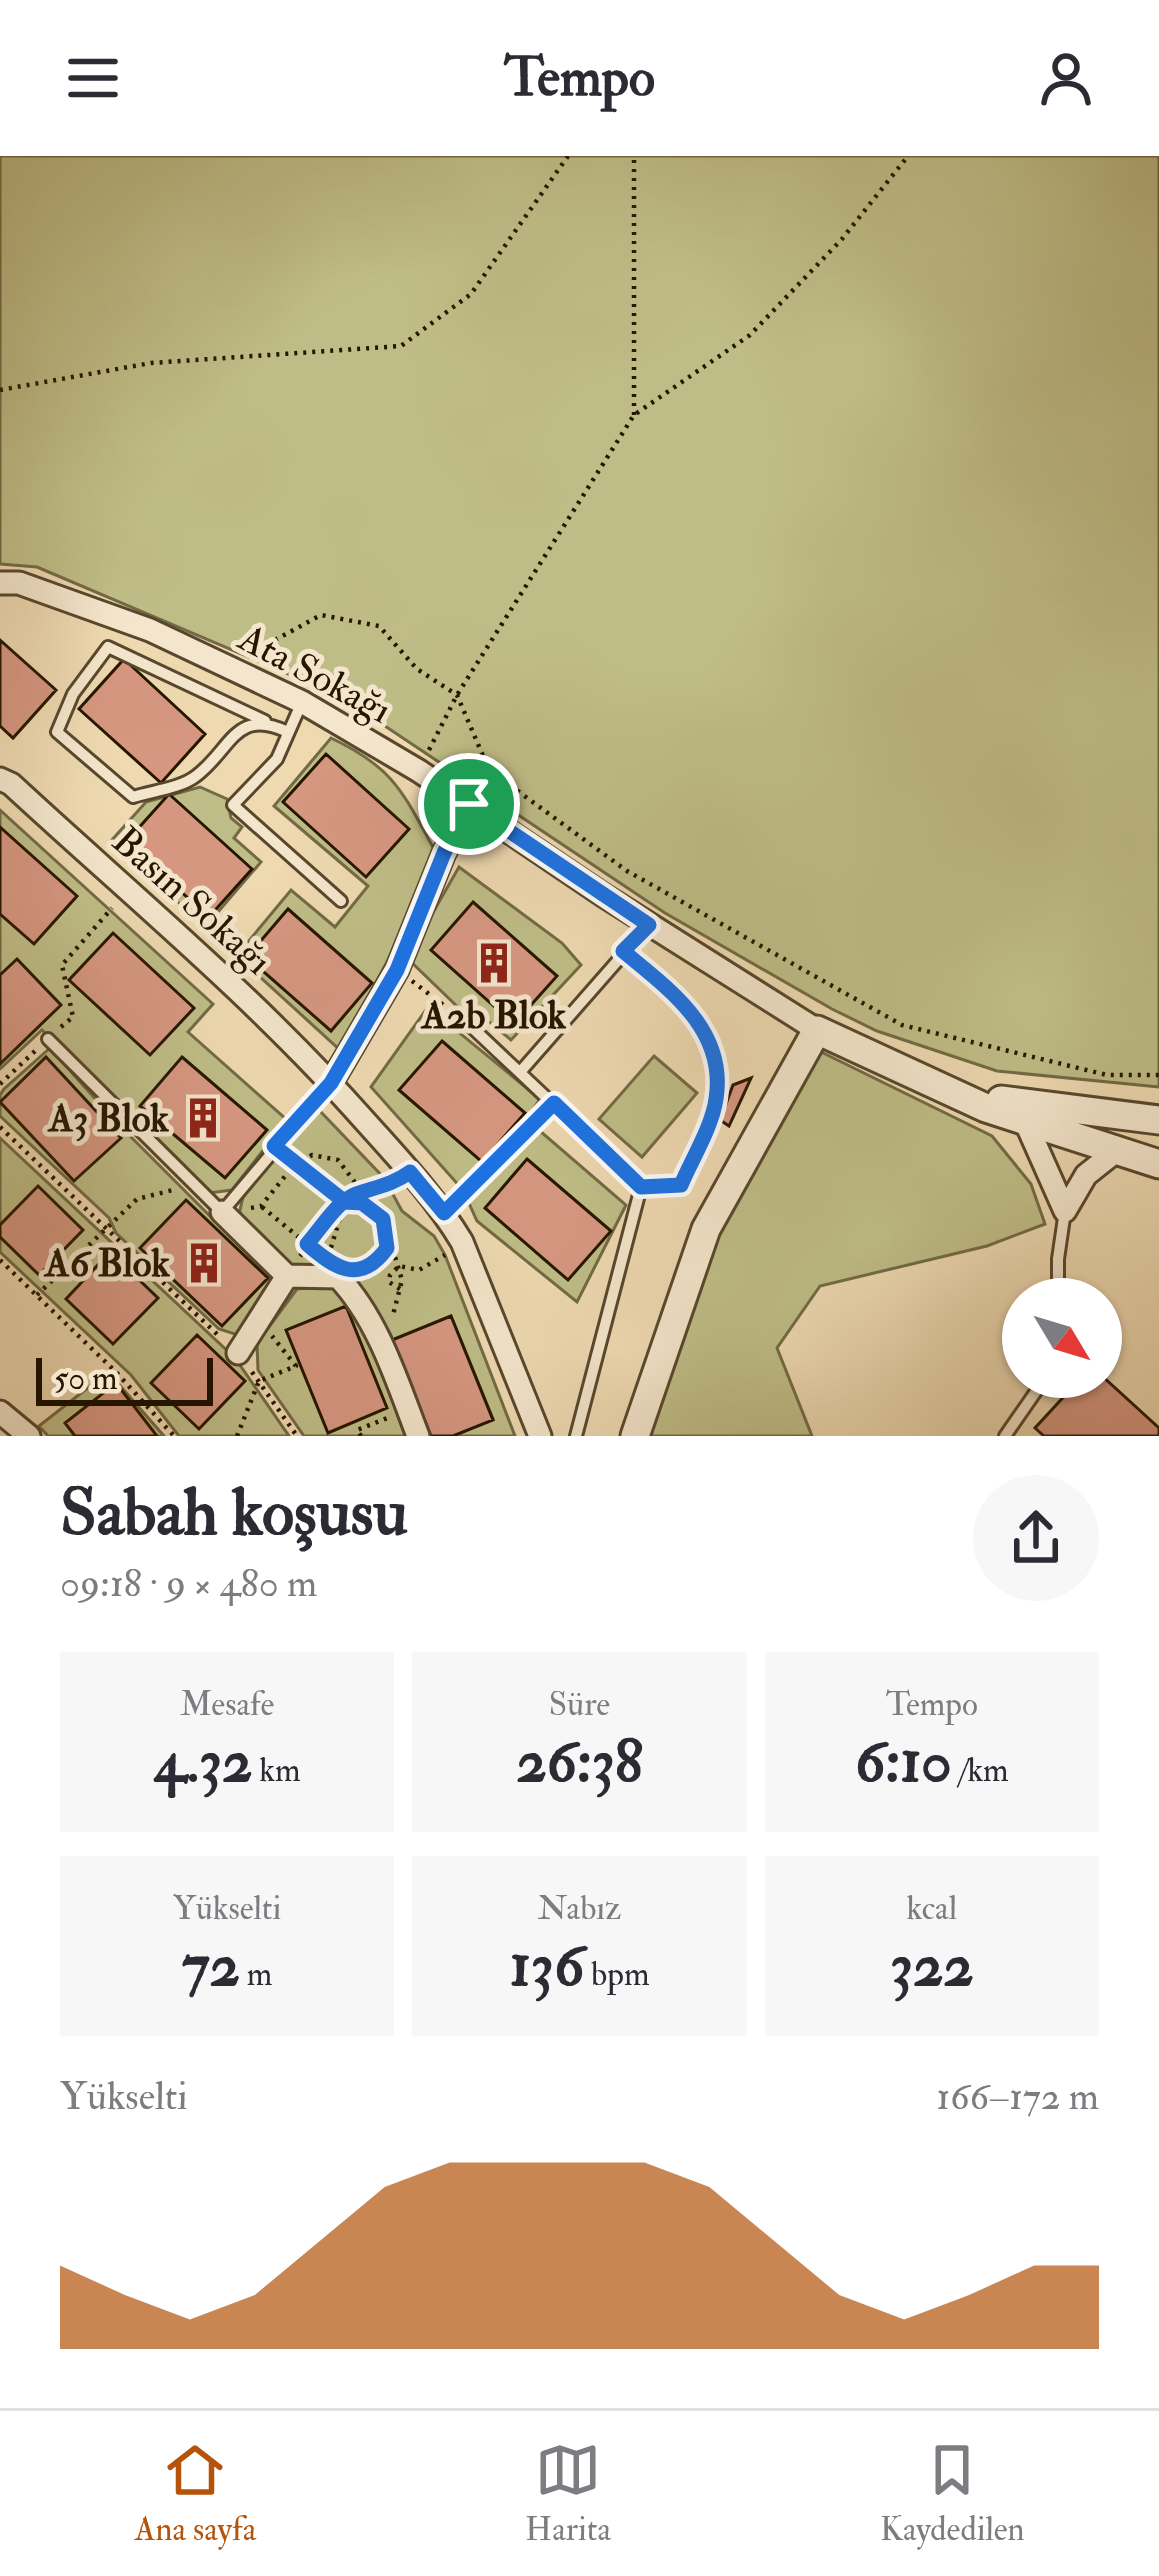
<!DOCTYPE html>
<html lang="tr">
<head>
<meta charset="utf-8">
<style>
	:root { --surface:#fff; --page:#f7f7f7; --text:#2b2b33; --muted:#7c7c81; --line:#e1e1e2; --accent:#b45309 }
	body { margin:0; font-family:"IM FELL Double Pica",serif; background:var(--page); color:var(--text); height:100vh; display:flex; flex-direction:column; font-size:45px; white-space:nowrap }
	* { box-sizing:border-box; margin:0 }
	p { font-size:39px; color:var(--muted) }
	.icon { flex:none; width:66px; height:66px; fill:none; stroke:currentColor; stroke-width:2; stroke-linecap:round; stroke-linejoin:round }
	.map { position:relative; height:1280px; overflow:hidden }
	.sheet { display:flex; flex-direction:column; background:var(--surface); flex:1 }
	.sheet>* { flex:none }
	.needle { width:78px; rotate:128deg }
	.controls { position:absolute; left:1002px; top:1122px; display:grid; gap:24px }
	.controls a { display:grid; place-items:center; width:120px; height:120px; border-radius:50%; background:var(--surface); box-shadow:0 3px 9px #0004; font-size:60px }
	.scale { position:absolute; left:36px; bottom:30px; width:177px; box-sizing:border-box; padding-left:12px; border:6px solid #261600; border-top:0; font-size:33px; line-height:42px; white-space:nowrap; color:#261600; -webkit-text-stroke:9px #f4e6cc; paint-order:stroke }
	.pin { position:absolute; display:grid; place-items:center; width:102px; height:102px; color:#fff; margin:-51px; border:6px solid #fff; border-radius:50%; box-shadow:0 3px 12px #0007 }
	.round { display:grid; place-items:center; flex:none; width:126px; height:126px; border-radius:63px; background:var(--page) }
	.head { display:flex; align-items:center; justify-content:space-between; height:204px; padding:0 60px }
	h1 { font-size:66px; font-weight:700; line-height:90px }
	.metrics { display:grid; grid-template-columns:repeat(3,1fr); gap:18px; height:204px; padding:12px 60px }
	.metrics div { display:grid; align-content:center; border-radius:0px; background:var(--page); text-align:center }
	.metrics b { font-size:60px; font-weight:700 }
	.metrics small { font-size:33px; font-weight:400 }
	.metrics p { font-size:33px }
	.chart { height:336px; padding:24px 60px }
	.chart p { display:flex; justify-content:space-between }
	.chart svg { width:100%; height:216px; margin-top:12px; fill:var(--accent); opacity:.7 }
	header { display:flex; justify-content:space-between; align-items:center; height:156px; padding:0 60px; background:var(--surface); font-size:54px; font-weight:700 }
	.menu { display:flex; justify-content:space-around; align-items:center; height:168px; border-top:3px solid var(--line); background:var(--surface); font-size:33px; color:var(--muted) }
	.menu a { display:grid; justify-items:center; gap:6px }
	.menu .current { color:var(--accent) }
	.map>svg:first-child { display:block }
	.green { fill:#bfbd87; stroke:#726a44; stroke-width:3 }
	.building { fill:#d69781; stroke:#261600; stroke-width:3 }
	.lines { fill:none; stroke-linecap:round; stroke-linejoin:round }
	.service-casing { stroke:#58472c; stroke-width:16 }
	.minor-casing { stroke:#58472c; stroke-width:27 }
	.tertiary-casing { stroke:#58472c; stroke-width:33 }
	.path { stroke:#261600; stroke-width:4.5; stroke-dasharray:3 6; stroke-linecap:butt }
	.service { stroke:#f4e6cc; stroke-width:10 }
	.minor { stroke:#f4e6cc; stroke-width:21 }
	.tertiary { stroke:#f4e6cc; stroke-width:27 }
	.route-casing { stroke:#fff; stroke-width:24 }
	.route { stroke:#1a73e8; stroke-width:15 }
	.labels { text-anchor:middle; dominant-baseline:central; stroke-width:10; stroke-linejoin:round; paint-order:stroke }
	.street-label { font-size:39px; fill:#261600; stroke:#f4e6cc }
	.poi-label { font-size:39px; font-weight:bold; fill:#261600; stroke:#f4e6cc; text-anchor:end }
</style>
</head>
<body>
<header><svg class="icon" aria-label="menu" viewBox="0 0 24 24"><path d="M4 6h16M4 12h16M4 18h16"/></svg>Tempo<svg class="icon" aria-label="person" viewBox="0 0 24 24"><circle cx="12" cy="8" r="4"/><path d="M4 21q1-7 8-7t8 7"/></svg></header>
<div class="map">
<svg width="1159" height="1280" viewBox="0 0 1159 1280">
	<rect width="100%" height="100%" fill="#eed9b1"/>
	<filter id="stains"><feTurbulence type="fractalNoise" baseFrequency=".00167" numOctaves="4"/><feColorMatrix values="0 0 0 0 .2 0 0 0 0 .09 0 0 0 0 .02 0 0 0 .5 -.17"/></filter>
	<radialGradient id="worn" r=".72"><stop offset=".6" stop-color="#630" stop-opacity="0"/><stop offset="1" stop-color="#630" stop-opacity=".3"/></radialGradient>
	<path class="green" d="M 0,0 L 1159,0 L 1159,931 L 997,915 L 877,875 L 832,853 L 665,757 L 340,540 L 37,411 L 0,408 Z
		M 331,582 C 394,612 402,635 434,693 L 389,802 L 340,894 L 111,685 L 146,646 L 200,631 L 227,643 L 231,662 L 242,671 L 234,682 L 261,706 L 211,764 L 243,792 L 291,734 L 335,771 L 368,730 L 274,650 Z
		M 0,654 L 213,848 L 188,876 L 287,964 L 232,1034 L 209,1037 L 191,1023 L 42,874 L 0,913 Z
		M 459,711 L 562,787 L 581,809 L 511,884 L 469,849 L 463,856 L 407,802 Z
		M 428,851 L 540,943 L 526,963 L 626,1049 L 577,1146 L 477,1065 L 463,1034 L 371,931 Z
		M 50,892 L 114,964 L 273,1123 L 241,1180 L 219,1173 L 116,1077 L 109,1062 L 0,960 L 0,939 L 4,933 Z
		M 815,893 L 992,980 L 1031,1028 L 1045,1068 L 987,1090 L 820,1130 L 777,1192 L 812,1280 L 647,1280 L 709,1095 Z
		M 654,900 L 697,937 L 642,1001 L 599,963 Z
		M 319,954 L 384,1022 L 402,1055 L 434,1080 L 445,1099 L 515,1280 L 453,1280 L 493,1263 L 451,1160 L 392,1184 L 383,1179 L 372,1149 L 287,1109 L 239,1059 L 245,1031 L 298,971 Z
		M 0,982 L 235,1202 L 289,1280 L 179,1280 L 131,1219 L 0,1096 Z
		M 330,1130 L 353,1147 L 410,1276 L 404,1280 L 304,1280 L 258,1214 L 257,1187 L 297,1133 Z
		M 108,1216 L 164,1280 L 48,1280 L 39,1270 Z"/>
	<path class="building" d="M 0,484 L 56,534 L 13,582 L 0,570 Z
		M 124,503 L 205,578 L 161,627 L 79,553 Z
		M 326,598 L 409,673 L 366,721 L 283,646 Z
		M 169,638 L 252,713 L 209,761 L 126,686 Z
		M 0,671 L 77,740 L 34,788 L 0,758 Z
		M 473,746 L 557,820 L 514,868 L 431,794 Z
		M 288,753 L 372,827 L 331,875 L 247,801 Z
		M 113,777 L 194,852 L 150,899 L 69,824 Z
		M 17,803 L 61,849 L 0,908 L 0,819 Z
		M 442,885 L 525,957 L 482,1006 L 399,934 Z
		M 46,901 L 121,982 L 74,1025 L 0,946 Z
		M 182,901 L 267,974 L 225,1022 L 140,950 Z
		M 751,922 L 729,970 L 720,964 L 733,929 Z
		M 527,1003 L 611,1075 L 568,1124 L 485,1052 Z
		M 38,1030 L 83,1074 L 39,1119 L 0,1081 L 0,1069 Z
		M 186,1044 L 268,1122 L 222,1170 L 140,1092 Z
		M 110,1096 L 158,1142 L 113,1188 L 66,1143 Z
		M 346,1150 L 387,1252 L 328,1277 L 286,1174 Z
		M 451,1160 L 493,1264 L 453,1280 L 431,1280 L 392,1184 Z
		M 197,1179 L 245,1225 L 199,1273 L 151,1227 Z
		M 1101,1219 L 1159,1272 L 1159,1280 L 1044,1280 L 1035,1272 L 1082,1221 Z
		M 116,1227 L 157,1280 L 75,1280 L 65,1267 Z"/>
	<g class="lines">
		<g class="service-casing">
			<path id="service" d="M 302,546 L 277,603 L 233,649 L 341,745
				M 265,565 L 108,491 L 73,538 L 57,576 L 133,641 C 152,635 181,632 196,620 C 232,593 235,551 288,576
				M 623,795 C 670,834 727,874 716,943 C 712,971 692,1003 681,1029 L 641,1031
				M 461,861 L 641,1031 L 576,1280
				M 48,883 L 222,1056 L 331,927
				M 521,915 L 649,769
				M 1058,1143 L 1058,1103 L 1065,1055
				M 1005,1280 L 1046,1221"/>
		</g>
		<g class="minor-casing">
			<path id="minor" d="M 0,427 L 19,427 L 150,474 L 302,546 L 419,615 L 603,739 L 817,874
				M 0,623 L 11,628 C 130,738 256,842 364,964 C 399,1003 435,1041 462,1086 L 540,1280
				M 331,927 L 397,814 L 444,697 L 469,648
				M 1025,965 L 1065,1055 L 1086,1019 L 1115,996
				M 222,1056 L 287,1120
				M 238,1197 L 287,1120 L 338,1121 C 378,1163 397,1225 418,1280
				M 0,1256 L 29,1280"/>
		</g>
		<g class="tertiary-casing">
			<path id="tertiary" d="M 1001,944 L 1159,964
				M 635,1280 L 706,1073 L 817,874 L 986,952 L 1159,1008"/>
		</g>
		<path class="path" d="M 0,234 L 151,207 L 401,190 L 471,138 L 568,0
			M 634,259 L 634,0
			M 275,484 L 321,459 L 379,470 L 417,513 L 457,539 L 489,614 L 627,715 L 902,869 L 1107,919 L 1159,919
			M 429,594 L 457,539 L 634,259 L 750,179 L 842,83 L 908,0
			M 412,825 L 446,851
			M 61,871 L 73,861 L 62,809 L 112,752
			M 0,928 L 35,895
			M 0,971 L 220,1181
			M 296,1010 L 345,1045
			M 460,1041 L 542,960
			M 345,1045 C 412,1052 394,1135 327,1105 Z
			M 262,1051 L 318,1097
			M 251,1052 L 261,1050 L 294,1009 L 312,999 L 338,1004 L 354,1025 L 354,1038
			M 390,1084 L 402,1124 L 393,1159
			M 300,1100 L 354,1038 L 391,1029
			M 0,1104 L 116,1216 L 174,1280
			M 400,1133 L 389,1126 L 390,1119 L 399,1110 L 419,1114 L 445,1099
			M 37,1139 L 137,1043 L 177,1033
			M 252,1216 L 297,1280
			M 237,1280 L 259,1225 L 296,1210 L 272,1180
			M 361,1280 L 357,1274 L 390,1261"/>
		<use href="#service" class="service"/>
		<use href="#minor" class="minor"/>
		<use href="#tertiary" class="tertiary"/>
	</g>
	<g class="lines">
		<g class="route-casing">
			<path id="route" d="M 469,648 L 444,697 L 397,814 L 331,927 L 274,990 L 345,1046 L 362,1047 L 383,1063 L 387,1092 C 360,1129 336,1113 307,1088 C 320,1074 337,1045 356,1038 C 376,1031 392,1029 410,1016 L 444,1057 L 554,947 L 641,1031 L 681,1029 C 692,1003 712,971 716,943 C 727,874 670,834 623,795 L 649,769 L 469,648"/>
		</g>
		<use href="#route" class="route"/>
	</g>
	<defs>
		<g id="building-bare" transform="scale(3.24)"><path d="M-4-6H4V6H1V3H-1V6H-4ZM-2.5-4.3h1.7v1.8h-1.7ZM.8-4.3h1.7v1.8H.8ZM-2.5-1h1.7V.8h-1.7ZM.8-1h1.7V.8H.8Z" fill="#8f2418" stroke="#f4e6cc" stroke-width="2.5" paint-order="stroke"/></g>
	</defs>
	<g fill-rule="evenodd">
		<use href="#building-bare" x="494" y="807"/>
		<use href="#building-bare" x="203" y="962"/>
		<use href="#building-bare" x="204" y="1107"/>
	</g>
	<g class="labels">
		<g class="street-label">
			<text transform="translate(315 518) rotate(28)">Ata Sokağı</text>
			<text transform="translate(192 745) rotate(42)">Basın Sokağı</text>
		</g>
		<g class="poi-label">
			<text x="494" y="859" text-anchor="middle">A2b Blok</text>
			<text x="169" y="962">A3 Blok</text>
			<text x="170" y="1107">A6 Blok</text>
		</g>
	</g>
	<rect width="100%" height="100%" filter="url(#stains)"/>
	<rect width="100%" height="100%" fill="url(#worn)"/>
</svg>
<div class="controls">
<a><svg class="needle" viewBox="-14 -14 28 28"><path d="M0-13l5 13h-10z" fill="#e53935"/><path d="M0 13l5-13h-10z" fill="#7c7c81"/></svg></a>
</div>
<div class="scale">50 m</div>
<div class="pin" style="left:469px;top:648px;background:#1e9e55"><svg class="icon" aria-label="arrive" viewBox="0 0 24 24"><path d="M6 21V4h12l-3 4 3 4H6"/></svg></div>
</div>
<section class="sheet">
<div class="head"><div><h1>Sabah koşusu</h1><p>09:18 · 9 × 480 m</p></div><a class="round"><svg class="icon" aria-label="share" viewBox="0 0 24 24"><path d="M12 15V3M7 8l5-5 5 5M5 13v7h14v-7"/></svg></a></div>
<div class="metrics">
<div><p>Mesafe</p><b>4.32<small> km</small></b></div>
<div><p>Süre</p><b>26:38</b></div>
<div><p>Tempo</p><b>6:10<small> /km</small></b></div>
</div>
<div class="metrics">
<div><p>Yükselti</p><b>72<small> m</small></b></div>
<div><p>Nabız</p><b>136<small> bpm</small></b></div>
<div><p>kcal</p><b>322</b></div>
</div>
<div class="chart"><p><span>Yükselti</span>166–172 m</p>
<svg viewBox="0 0 160 44" preserveAspectRatio="none"><path d="M0 44V27L10 33L20 38L30 33L40 22L50 11L60 6L70 6L80 6L90 6L100 11L110 22L120 33L130 38L140 33L150 27L160 27V44z"/></svg>
</div>
</section>
<nav class="menu">
<a class="current"><svg class="icon" aria-label="home" viewBox="0 0 24 24"><path d="M3 11l9-7 9 7M6 9v11h12V9"/></svg>Ana sayfa</a>
<a><svg class="icon" aria-label="map" viewBox="0 0 24 24"><path d="M3 6l6-2 6 2 6-2v14l-6 2-6-2-6 2zM9 4v14M15 6v14"/></svg>Harita</a>
<a><svg class="icon" aria-label="saved" viewBox="0 0 24 24"><path d="M7 4h10v16l-5-4-5 4z"/></svg>Kaydedilen</a>
</nav>
</body>
</html>
